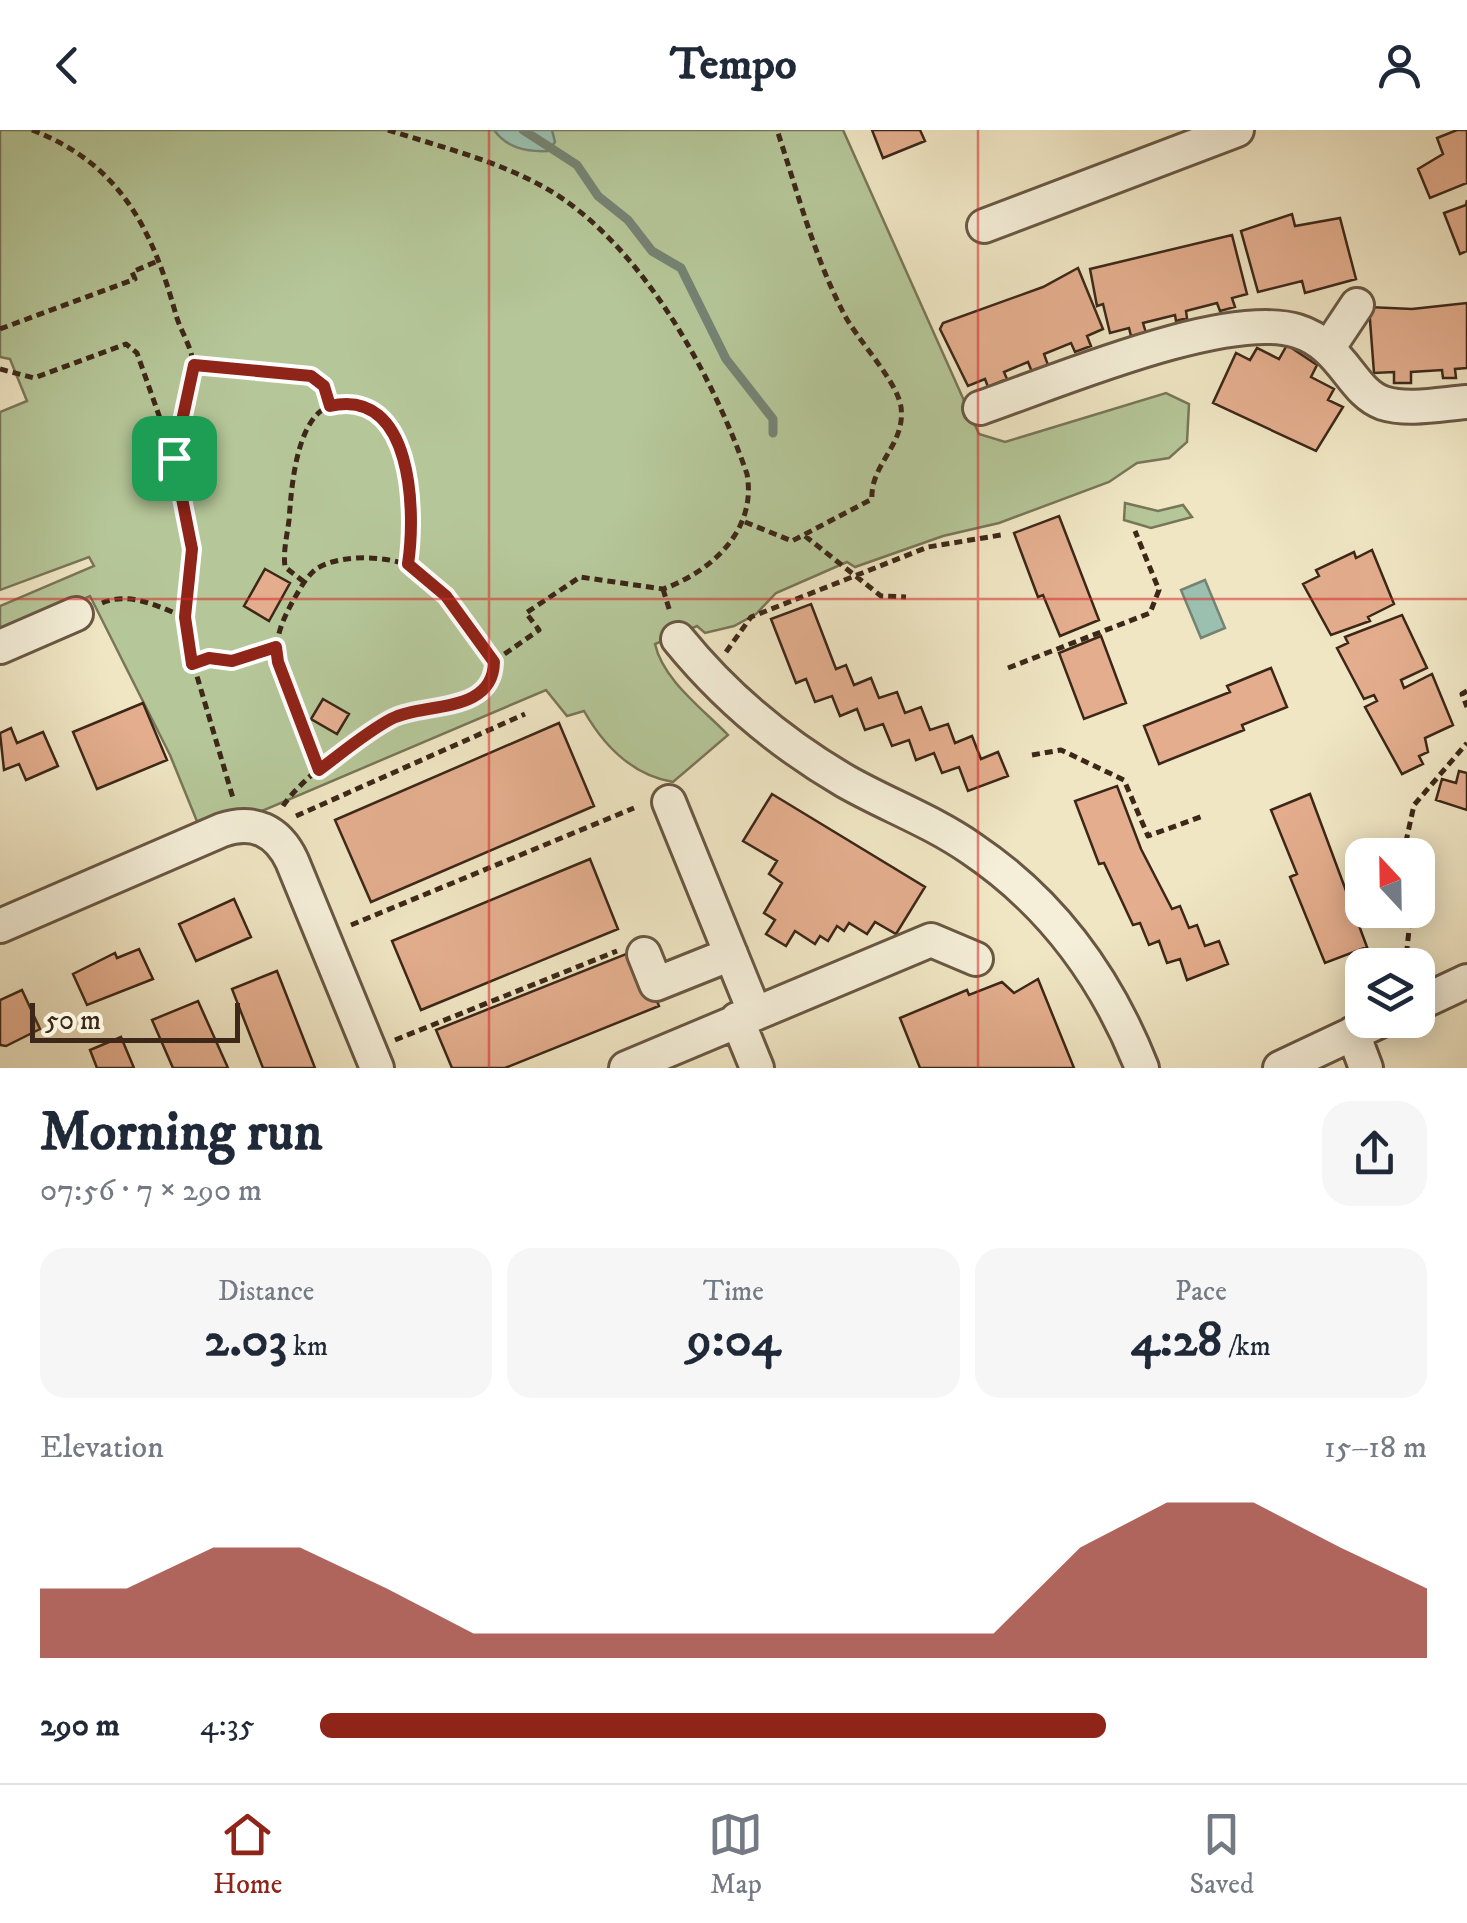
<!DOCTYPE html>
<html lang="en">
<head>
<meta charset="utf-8">
<style>
	:root { --surface:#fff; --page:#f6f6f7; --text:#1f2937; --muted:#747a83; --line:#e0e1e3; --accent:#8f2418 }
	body { margin:0; font-family:"IM FELL DW Pica",serif; background:var(--page); color:var(--text); height:100vh; display:flex; flex-direction:column; font-size:38px; white-space:nowrap }
	* { box-sizing:border-box; margin:0 }
	p { font-size:32px; color:var(--muted) }
	.icon { flex:none; width:55px; height:55px; fill:none; stroke:currentColor; stroke-width:2; stroke-linecap:round; stroke-linejoin:round }
	.map { position:relative; height:938px; overflow:hidden }
	.side { display:flex; flex-direction:column; background:var(--surface); flex:1 }
	.side>* { flex:none }
	.needle { width:65px; rotate:338deg }
	.controls { position:absolute; left:1345px; top:708px; display:grid; gap:20px }
	.controls a { display:grid; place-items:center; width:90px; height:90px; border-radius:20px; background:var(--surface); box-shadow:0 5px 25px #0003; font-size:50px }
	.scale { position:absolute; left:30px; bottom:25px; width:210px; box-sizing:border-box; padding-left:10px; border:5px solid #3c2718; border-top:0; font-size:28px; line-height:35px; white-space:nowrap; color:#3c2718; -webkit-text-stroke:8px #f5efd9; paint-order:stroke }
	.pin { position:absolute; display:grid; place-items:center; width:85px; height:85px; color:#fff; margin:-42px; border-radius:20px; box-shadow:0 5px 15px #0006 }
	.round { display:grid; place-items:center; flex:none; width:105px; height:105px; border-radius:30px; background:var(--page) }
	.summary { display:flex; align-items:center; justify-content:space-between; height:170px; padding:0 40px }
	h1 { font-size:55px; font-weight:700; line-height:75px }
	.metrics { display:grid; grid-template-columns:repeat(3,1fr); gap:15px; height:170px; padding:10px 40px }
	.metrics div { display:grid; align-content:center; border-radius:25px; background:var(--page); text-align:center }
	.metrics b { font-size:50px; font-weight:700 }
	.metrics small { font-size:28px; font-weight:400 }
	.metrics p { font-size:28px }
	.chart { height:280px; padding:20px 40px }
	.chart p { display:flex; justify-content:space-between }
	.chart svg { width:100%; height:180px; margin-top:10px; fill:var(--accent); opacity:.7 }
	ul { padding:0 40px; list-style:none; font-size:32px }
	li { display:grid; grid-template-columns:160px 120px 1fr; align-items:center; height:75px }
	li i { height:25px; border-radius:12px; background:var(--accent) }
	header { display:flex; justify-content:space-between; align-items:center; height:130px; padding:0 40px; background:var(--surface); font-size:45px; font-weight:700 }
	.menu { display:flex; justify-content:space-around; align-items:center; height:140px; border-top:2px solid var(--line); background:var(--surface); font-size:28px; color:var(--muted) }
	.menu a { display:grid; justify-items:center; gap:5px }
	.menu .on { color:var(--accent) }
	.map>svg:first-child { display:block }
	.green { fill:#b5c698; stroke:#787658; stroke-width:2.5 }
	.water { fill:#9bc0af; stroke:#758373; stroke-width:2.5 }
	.lines { fill:none; stroke-linecap:round; stroke-linejoin:round }
	.stream { stroke:#758373; stroke-width:9 }
	.building { fill:#e4ae8e; stroke:#3c2718; stroke-width:2.5 }
	.minor-casing { stroke:#695743; stroke-width:38 }
	.path { stroke:#3c2718; stroke-width:5; stroke-dasharray:8 5; stroke-linecap:butt }
	.minor { stroke:#f5efd9; stroke-width:32 }
	.route-casing { stroke:#fff; stroke-width:20 }
	.route { stroke:#8f2418; stroke-width:12 }
	.grid { fill:none; stroke:#d62828; stroke-width:2.5; stroke-opacity:0.55 }
</style>
</head>
<body>
<header><svg class="icon" aria-label="back" viewBox="0 0 24 24"><path d="M15 5l-7 7 7 7"/></svg>Tempo<svg class="icon" aria-label="person" viewBox="0 0 24 24"><circle cx="12" cy="8" r="4"/><path d="M4 21q1-7 8-7t8 7"/></svg></header>
<div class="map">
<svg width="1467" height="938" viewBox="0 0 1467 938">
	<rect width="100%" height="100%" fill="#f0e6c4"/>
	<filter id="stains"><feTurbulence type="fractalNoise" baseFrequency=".002" numOctaves="4"/><feColorMatrix values="0 0 0 0 .2 0 0 0 0 .09 0 0 0 0 .02 0 0 0 .5 -.17"/></filter>
	<radialGradient id="worn" r=".72"><stop offset=".6" stop-color="#630" stop-opacity="0"/><stop offset="1" stop-color="#630" stop-opacity=".3"/></radialGradient>
	<path class="green" d="M 0,0 L 843,0 L 979,304 L 1005,312 L 1166,263 L 1189,274 L 1187,312 L 1169,328 L 1137,333 L 1109,352 L 999,393 L 943,406 L 855,437 L 847,432 L 776,463 L 756,484 L 734,496 L 705,503 L 697,496 L 655,514 C 663,550 703,579 728,605 L 673,652 C 632,645 604,616 584,581 L 567,586 L 546,560 L 203,706 L 170,625 L 90,466 L 0,505 L 0,476 L 94,436 L 89,427 L 0,460 L 0,282 L 27,271 L 10,229 L 0,227 Z
		M 1125,373 L 1158,381 L 1183,375 L 1192,387 L 1151,398 L 1124,390 Z"/>
	<path class="water" d="M 494,0 L 552,0 L 555,12 L 548,21 C 526,22 507,18 494,0 Z
		M 1205,450 L 1225,498 L 1201,508 L 1181,460 Z"/>
	<g class="lines">
		<path class="stream" d="M 523,0 L 577,35 L 598,66 L 628,90 L 652,121 L 681,138 L 726,229 L 773,289 L 773,303"/>
	</g>
	<path class="building" d="M 872,0 L 920,0 L 925,11 L 883,28 Z
		M 1457,0 L 1467,0 L 1467,53 L 1430,68 L 1418,39 L 1443,24 L 1437,8 Z
		M 1467,70 L 1467,121 L 1460,124 L 1444,83 L 1466,75 Z
		M 1292,84 L 1295,96 L 1340,88 L 1356,149 L 1305,163 L 1302,151 L 1258,162 L 1241,101 Z
		M 1232,105 L 1247,164 L 1232,168 L 1235,177 L 1220,181 L 1217,173 L 1186,181 L 1187,188 L 1176,191 L 1175,185 L 1143,193 L 1146,203 L 1131,206 L 1129,198 L 1110,203 L 1103,174 L 1097,176 L 1090,139 Z
		M 1078,138 L 1103,199 L 1087,206 L 1091,216 L 1075,222 L 1071,213 L 1044,224 L 1048,235 L 1032,242 L 1028,232 L 1004,242 L 1007,249 L 988,257 L 985,249 L 968,256 L 940,199 L 943,193 L 1043,157 Z
		M 1467,173 L 1467,238 L 1455,239 L 1456,248 L 1443,248 L 1442,240 L 1411,242 L 1411,253 L 1394,253 L 1394,242 L 1374,243 L 1369,177 L 1412,179 Z
		M 1287,215 L 1317,235 L 1311,247 L 1334,259 L 1328,270 L 1343,277 L 1316,321 L 1213,273 L 1236,223 L 1250,230 L 1257,218 L 1279,229 Z
		M 1059,386 L 1099,490 L 1060,506 L 1043,465 L 1038,467 L 1014,403 Z
		M 1372,420 L 1394,474 L 1368,487 L 1370,491 L 1331,505 L 1303,454 L 1319,446 L 1316,440 L 1354,422 L 1356,428 Z
		M 265,439 L 290,453 L 269,491 L 244,476 Z
		M 811,474 L 836,539 L 846,535 L 854,555 L 871,548 L 879,568 L 897,562 L 905,583 L 921,577 L 930,600 L 948,594 L 955,613 L 972,606 L 981,629 L 998,622 L 1008,646 L 968,661 L 959,637 L 942,643 L 934,623 L 916,630 L 909,610 L 892,616 L 883,594 L 865,600 L 857,579 L 840,586 L 832,566 L 815,572 L 806,549 L 796,553 L 771,489 Z
		M 1402,485 L 1427,538 L 1401,550 L 1404,558 L 1432,544 L 1453,595 L 1425,608 L 1428,622 L 1419,626 L 1423,634 L 1402,644 L 1365,577 L 1377,571 L 1374,565 L 1364,569 L 1337,518 L 1348,513 L 1345,507 Z
		M 1101,506 L 1126,573 L 1084,589 L 1059,523 Z
		M 1271,538 L 1287,577 L 1242,595 L 1244,600 L 1159,634 L 1144,596 L 1230,562 L 1227,556 Z
		M 323,569 L 349,584 L 337,604 L 311,589 Z
		M 143,573 L 167,630 L 97,659 L 73,602 Z
		M 559,593 L 594,676 L 371,772 L 335,690 Z
		M 11,598 L 17,613 L 43,602 L 58,636 L 26,650 L 19,634 L 4,640 L 0,603 Z
		M 1459,641 L 1467,643 L 1467,680 L 1436,670 L 1442,649 L 1456,653 Z
		M 1117,656 L 1141,719 L 1172,779 L 1180,776 L 1189,798 L 1197,795 L 1205,816 L 1219,811 L 1228,834 L 1187,850 L 1180,829 L 1167,833 L 1159,811 L 1149,815 L 1140,793 L 1133,795 L 1104,733 L 1099,734 L 1075,671 Z
		M 772,664 L 925,757 L 896,804 L 875,792 L 867,804 L 849,793 L 844,801 L 837,796 L 828,811 L 820,806 L 815,814 L 795,801 L 786,816 L 766,804 L 775,790 L 764,783 L 782,753 L 769,744 L 777,731 L 743,711 Z
		M 1310,664 L 1367,817 L 1325,833 L 1290,747 L 1297,744 L 1271,680 Z
		M 590,729 L 618,799 L 421,880 L 392,811 Z
		M 234,769 L 251,807 L 196,831 L 179,794 Z
		M 139,819 L 153,849 L 87,875 L 73,844 L 115,823 L 117,828 Z
		M 636,820 L 659,876 L 505,938 L 452,938 L 436,900 Z
		M 277,841 L 315,938 L 263,938 L 232,859 Z
		M 1038,849 L 1074,938 L 920,938 L 900,888 L 967,860 L 969,865 L 1002,852 L 1014,863 Z
		M 22,860 L 40,899 L 6,916 L 0,915 L 0,870 Z
		M 198,871 L 228,938 L 173,938 L 152,890 Z
		M 121,907 L 134,938 L 97,938 L 90,920 Z"/>
	<g class="lines">
		<g class="minor-casing">
			<path id="minor" d="M 984,96 L 1237,0
				M 1329,217 L 1357,175
				M 980,278 C 1053,253 1226,179 1297,201 C 1343,215 1351,262 1383,273 C 1408,281 1441,274 1467,272
				M 678,509 C 725,567 780,613 845,651 C 887,675 932,691 972,719 C 1052,773 1107,849 1142,938
				M 0,517 L 76,484
				M 669,672 L 754,881
				M 0,796 L 222,700 C 254,689 278,701 292,731 L 377,938
				M 644,824 L 656,854 L 731,824
				M 1418,874 L 1467,851
				M 737,889 L 757,938
				M 1353,903 L 1366,938
				M 626,938 L 931,810 L 976,829
				M 1280,938 L 1382,890"/>
		</g>
		<path class="path" d="M 32,0 C 120,34 152,98 176,185 C 180,200 193,219 193,235 C 195,263 180,299 174,326
			M 388,0 C 438,16 494,30 540,55 C 638,107 712,243 747,344 C 757,399 713,441 663,459 L 580,447 L 526,483 L 539,500 L 493,532
			M 0,199 L 135,149 L 132,142 L 160,130
			M 194,235 L 311,247 L 323,256 L 329,276
			M 0,239 L 34,248 L 126,214 L 137,223 L 174,328 L 192,419 L 186,509 L 233,668
			M 745,392 L 792,411 L 872,369 C 870,334 906,315 901,277 C 897,250 855,208 842,180 C 813,123 797,60 777,0
			M 805,406 L 881,466 L 906,467
			M 304,452 L 285,437 C 283,421 287,406 289,390 C 292,353 297,255 359,276 C 376,282 390,294 398,311 C 414,348 414,396 409,434
			M 663,459 L 670,482
			M 102,473 C 130,461 159,477 185,487
			M 726,522 L 751,487 L 928,417 L 1001,405
			M 192,534 L 209,528 L 232,531 L 276,517
			M 1008,538 L 1150,483 L 1159,460 L 1135,401
			M 1467,561 L 1462,564 L 1467,577
			M 1032,625 L 1061,620 L 1124,650 L 1148,706 L 1203,686
			M 283,676 C 300,649 372,593 402,584 C 433,574 471,582 490,548 C 503,525 444,459 425,444 C 401,425 342,422 316,439 C 306,447 300,459 294,469 C 284,487 275,506 277,526 C 281,564 305,605 319,640
			M 296,686 L 525,584
			M 1403,725 L 1414,675 L 1467,613
			M 351,795 L 634,678
			M 1399,835 L 1407,819 L 1411,780
			M 395,910 L 617,821"/>
		<use href="#minor" class="minor"/>
	</g>
	<g class="lines">
		<g class="route-casing">
			<path id="route" d="M 194,235 L 311,246 L 324,256 L 330,276 C 413,257 416,381 408,434 L 446,466 L 494,532 C 493,585 422,572 391,589 C 365,603 342,623 319,640 L 278,532 L 276,517 L 232,531 L 209,528 L 192,534 L 185,487 L 192,419 L 174,328 Z"/>
		</g>
		<use href="#route" class="route"/>
	</g>
	<path class="grid" d="M 489,0 L 489,938M 978,0 L 978,938M 0,469 L 1467,469"/>
	<rect width="100%" height="100%" filter="url(#stains)"/>
	<rect width="100%" height="100%" fill="url(#worn)"/>
</svg>
<div class="controls">
<a><svg class="needle" viewBox="-14 -14 28 28"><path d="M0-13l5 13h-10z" fill="#e53935"/><path d="M0 13l5-13h-10z" fill="#747a83"/></svg></a>
<a><svg class="icon" aria-label="layers" viewBox="0 0 24 24"><path d="M12 4l9 5-9 5-9-5zM3 14l9 5 9-5"/></svg></a>
</div>
<div class="scale">50 m</div>
<div class="pin" style="left:174px;top:328px;background:#1e9e55"><svg class="icon" aria-label="arrive" viewBox="0 0 24 24"><path d="M6 21V4h12l-3 4 3 4H6"/></svg></div>
</div>
<section class="side">
<div class="summary"><div><h1>Morning run</h1><p>07:56 · 7 × 290 m</p></div><a class="round"><svg class="icon" aria-label="share" viewBox="0 0 24 24"><path d="M12 15V3M7 8l5-5 5 5M5 13v7h14v-7"/></svg></a></div>
<div class="metrics">
<div><p>Distance</p><b>2.03<small> km</small></b></div>
<div><p>Time</p><b>9:04</b></div>
<div><p>Pace</p><b>4:28<small> /km</small></b></div>
</div>
<div class="chart"><p><span>Elevation</span>15–18 m</p>
<svg viewBox="0 0 160 44" preserveAspectRatio="none"><path d="M0 44V27L10 27L20 17L30 17L40 27L50 38L60 38L70 38L80 38L90 38L100 38L110 38L120 17L130 6L140 6L150 17L160 27V44z"/></svg>
</div>
<ul>
<li><b>290 m</b>4:35<i style="width:71%"></i></li>
</ul>
</section>
<nav class="menu">
<a class="on"><svg class="icon" aria-label="home" viewBox="0 0 24 24"><path d="M3 11l9-7 9 7M6 9v11h12V9"/></svg>Home</a>
<a><svg class="icon" aria-label="map" viewBox="0 0 24 24"><path d="M3 6l6-2 6 2 6-2v14l-6 2-6-2-6 2zM9 4v14M15 6v14"/></svg>Map</a>
<a><svg class="icon" aria-label="saved" viewBox="0 0 24 24"><path d="M7 4h10v16l-5-4-5 4z"/></svg>Saved</a>
</nav>
</body>
</html>
